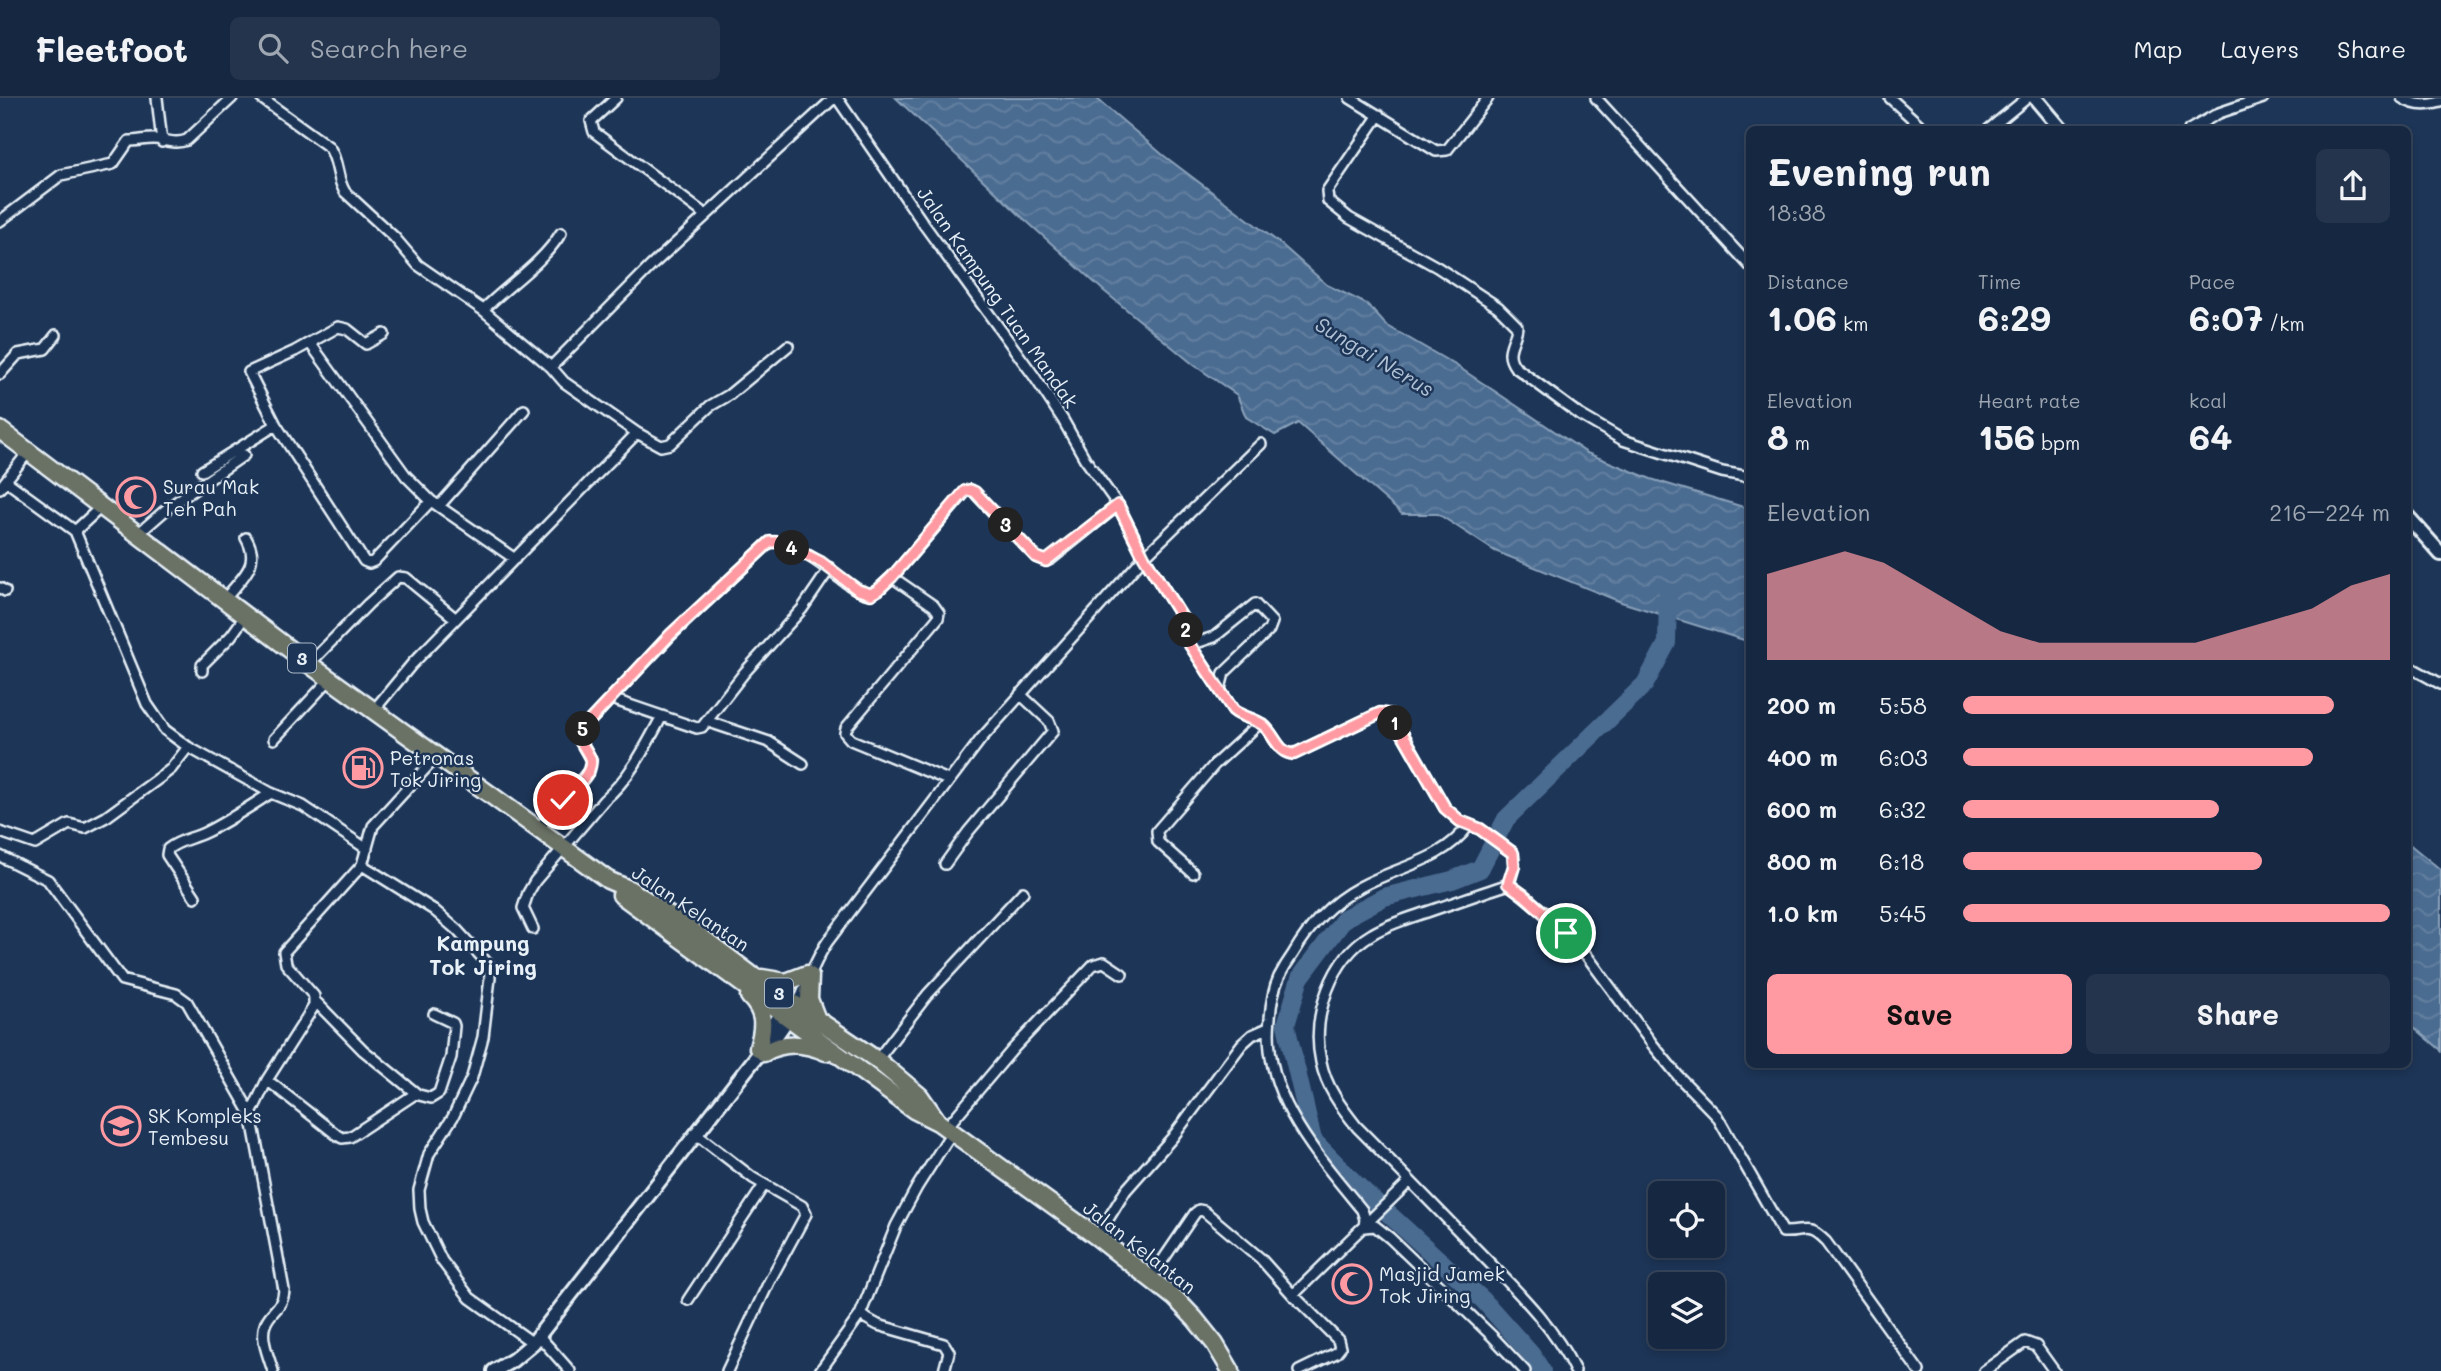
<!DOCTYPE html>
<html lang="en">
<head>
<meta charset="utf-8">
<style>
	:root { --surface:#162841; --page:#23344c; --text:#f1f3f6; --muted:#9ea6b1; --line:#35445a; --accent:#ff9aa2 }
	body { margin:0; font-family:Mali,sans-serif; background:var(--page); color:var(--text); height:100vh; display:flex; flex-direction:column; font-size:26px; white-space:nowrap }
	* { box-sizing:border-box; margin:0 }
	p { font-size:23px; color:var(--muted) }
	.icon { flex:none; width:38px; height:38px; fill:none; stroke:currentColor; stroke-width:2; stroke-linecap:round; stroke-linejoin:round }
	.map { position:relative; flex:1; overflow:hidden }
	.sheet { position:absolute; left:1746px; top:28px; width:665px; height:942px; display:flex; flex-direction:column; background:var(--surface); border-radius:10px; box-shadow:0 4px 10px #0003,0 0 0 2px var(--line) }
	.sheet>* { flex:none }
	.fabs { position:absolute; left:1648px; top:1083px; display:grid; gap:14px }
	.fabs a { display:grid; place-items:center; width:77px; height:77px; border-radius:10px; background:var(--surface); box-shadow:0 4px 10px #0003,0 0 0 2px var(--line); font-size:35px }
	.pin { position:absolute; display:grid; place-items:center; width:60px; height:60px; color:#fff; margin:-30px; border:4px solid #fff; border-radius:50%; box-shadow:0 2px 7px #0007 }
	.km { position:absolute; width:35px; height:35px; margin:-18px; border-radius:50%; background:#222; color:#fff; font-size:19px; line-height:35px; text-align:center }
	.round { display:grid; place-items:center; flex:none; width:74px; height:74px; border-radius:10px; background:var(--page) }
	.overview { display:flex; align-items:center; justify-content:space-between; height:119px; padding:0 21px }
	h1 { font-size:38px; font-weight:700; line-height:52px }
	.stats { display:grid; grid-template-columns:repeat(3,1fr); gap:10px; height:119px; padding:7px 21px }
	.stats div { display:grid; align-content:center }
	.stats b { font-size:35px; font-weight:700 }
	.stats small { font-size:19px; font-weight:400 }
	.stats p { font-size:19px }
	.chart { height:196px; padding:14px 21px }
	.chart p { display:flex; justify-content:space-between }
	.chart svg { width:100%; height:126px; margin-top:7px; fill:var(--accent); opacity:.7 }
	.button { display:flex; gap:14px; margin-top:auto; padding:14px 21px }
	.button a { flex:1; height:80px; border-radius:10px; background:var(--accent); color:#111; font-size:28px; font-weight:700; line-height:80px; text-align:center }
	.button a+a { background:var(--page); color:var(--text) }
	ul { padding:0 21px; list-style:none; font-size:23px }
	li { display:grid; grid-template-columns:112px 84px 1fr; align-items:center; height:52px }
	li i { height:18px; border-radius:9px; background:var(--accent) }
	header { display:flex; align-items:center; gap:42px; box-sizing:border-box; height:98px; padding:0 35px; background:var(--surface); border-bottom:2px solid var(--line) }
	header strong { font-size:33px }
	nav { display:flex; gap:38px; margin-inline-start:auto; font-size:24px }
	.search { width:490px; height:63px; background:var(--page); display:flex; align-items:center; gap:18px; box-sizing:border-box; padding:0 24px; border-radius:10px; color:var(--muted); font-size:26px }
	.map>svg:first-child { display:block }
	.water { fill:url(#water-waves); stroke:#8aa1ba; stroke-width:2 }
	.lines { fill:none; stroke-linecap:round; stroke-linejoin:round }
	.river { stroke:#4b6c91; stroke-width:18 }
	.street-casing { stroke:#e8f1f8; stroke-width:14 }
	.secondary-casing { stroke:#e8f1f8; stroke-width:18 }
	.highway-casing { stroke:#e8f1f8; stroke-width:21 }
	.street { stroke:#1d3557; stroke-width:9 }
	.secondary { stroke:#1d3557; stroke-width:12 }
	.highway { stroke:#6b7165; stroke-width:16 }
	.route-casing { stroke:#fff; stroke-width:14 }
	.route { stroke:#ff9aa2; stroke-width:9 }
	.labels { text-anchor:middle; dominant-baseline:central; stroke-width:5; stroke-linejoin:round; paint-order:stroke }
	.shield { fill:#1d3557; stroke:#abb9c8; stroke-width:2 }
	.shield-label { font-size:18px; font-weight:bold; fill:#e8f1f8 }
	.street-label { font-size:19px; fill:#e8f1f8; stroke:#1d3557 }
	.poi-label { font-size:19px; fill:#e8f1f8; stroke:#1d3557; text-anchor:start }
	.water-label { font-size:21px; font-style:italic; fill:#b1c2d4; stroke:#1d3557 }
	.neighbourhood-label { font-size:21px; font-weight:bold; fill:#e8f1f8; stroke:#1d3557 }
</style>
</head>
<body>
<header>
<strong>Fleetfoot</strong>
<div class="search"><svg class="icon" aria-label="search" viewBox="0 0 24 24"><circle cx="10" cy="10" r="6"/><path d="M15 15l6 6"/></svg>Search here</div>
<nav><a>Map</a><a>Layers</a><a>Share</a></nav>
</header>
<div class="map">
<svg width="2441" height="1273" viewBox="0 0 2441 1273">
	<defs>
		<pattern id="water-waves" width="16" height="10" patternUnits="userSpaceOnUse" patternTransform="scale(1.75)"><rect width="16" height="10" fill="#4b6c91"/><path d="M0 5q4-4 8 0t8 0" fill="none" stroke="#6581a1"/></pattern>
	</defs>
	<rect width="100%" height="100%" fill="#1d3557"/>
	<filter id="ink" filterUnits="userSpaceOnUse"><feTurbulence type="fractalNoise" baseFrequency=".0143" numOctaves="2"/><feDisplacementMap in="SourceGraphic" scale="14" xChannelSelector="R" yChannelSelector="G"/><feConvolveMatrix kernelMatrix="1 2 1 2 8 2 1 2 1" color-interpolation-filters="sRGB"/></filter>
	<g filter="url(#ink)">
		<path class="water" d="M 896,0 L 1096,0 L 1163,57 L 1282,147 L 1327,187 L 1367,206 L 1386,227 L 1457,268 L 1587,355 L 1651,381 L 1750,411 L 1750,544 L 1621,504 L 1495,453 L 1438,416 L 1402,416 L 1298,325 L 1275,337 L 1246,319 L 1237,297 L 1194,267 L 1104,193 L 1023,120 Z
			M 2408,745 L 2441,772 L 2441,952 L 2408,924 Z"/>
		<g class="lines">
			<path class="river" d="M 1542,1273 L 1531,1256 L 1483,1202 L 1357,1087 L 1313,1042 L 1286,927 L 1300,880 L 1345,820 L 1384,799 L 1452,782 L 1480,771 L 1506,721 L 1645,586 L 1667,545 L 1668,494"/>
			<g class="street-casing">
				<path id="street" d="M 157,0 L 162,44
					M 261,0 L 329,49 C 339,63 336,80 345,94 L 394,139 L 418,167 L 483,212 L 551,269
					M 616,0 L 591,23 L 594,34 L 706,117
					M 837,0 L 925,128 L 1034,278 L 1063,322 L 1085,361 L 1118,407 L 1144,459 L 1184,523 L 1190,547 L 1233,612 C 1242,620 1254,620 1263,627 C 1275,636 1277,656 1294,656 L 1380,615 L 1392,617 L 1445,710 L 1460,723 L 1480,731 L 1513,755 L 1514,768 L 1509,786
					M 1350,0 L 1436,53 L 1447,52 L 1488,0
					M 1596,0 L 1750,168
					M 1890,0 L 1925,32
					M 2402,0 C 2414,8 2428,8 2441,4
					M 1379,17 L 1327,93 L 1328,103 L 1349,120 L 1437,169 L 1498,209 L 1517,228 C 1516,244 1503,253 1515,269 L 1580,317 L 1623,342 L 1722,374 L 1750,379
					M 1988,32 L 2027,0
					M 2189,32 L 2219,15 L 2263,0
					M 0,123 L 61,77 L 113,66 L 129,43 C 137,43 145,41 153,41 C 165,41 174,47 187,42 L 232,0
					M 483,212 C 509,186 542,166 561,135
					M 384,236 L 366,246 L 347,231 L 338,229 L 295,253 L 249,274 L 276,327 L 364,463 L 369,465 L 374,463 L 431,403
					M 310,245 L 406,378 L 431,403 L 515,461
					M 0,276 L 18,256 L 45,251 L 56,237
					M 637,335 L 661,348 L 670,346 L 710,308 L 729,297 L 788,248
					M 202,373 L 276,327
					M 6,383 L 75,433 L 147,606 L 165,632 L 188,649 L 271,695 L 303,708 L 367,751
					M 0,390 L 29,353
					M 439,408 L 524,312
					M 75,433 L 102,408
					M 139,435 L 169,409 L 244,357
					M 892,479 L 934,508 L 939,515 L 938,520 L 846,630 L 845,635 L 851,642 L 948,682
					M 0,490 L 5,493
					M 225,501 C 241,480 262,467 246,440
					M 1190,547 L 1214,539 L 1255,506 L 1272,524 L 1269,532 L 1224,575 L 1220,591
					M 309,566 L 368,506 L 398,479 L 406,480 L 456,521
					M 2408,568 L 2441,586
					M 202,573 L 202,567 L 231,538 L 246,517
					M 612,601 L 697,630 L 702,629 L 744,575 L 802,511 L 830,470
					M 374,612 L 412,566 L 637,335 L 564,284 L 551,269 L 651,168 L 834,0
					M 709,624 L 769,644 L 803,666
					M 274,641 L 330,581
					M 1469,727 C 1442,764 1398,768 1360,789 C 1330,805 1310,827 1293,856 C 1288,863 1283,871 1279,879 C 1273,892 1271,906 1270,920 C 1261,996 1317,1057 1362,1112 L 1365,1121 L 1364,1129 L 1375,1128 L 1390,1140 L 1492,1238 L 1525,1273
					M 538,731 L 589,673 L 591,662 L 579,640 L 583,630 L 670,538 L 770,444 C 804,441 848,496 871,496 L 878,492 L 892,479 L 966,393 L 970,392 L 975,395 L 1036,459 L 1046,463 L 1051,461 L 1118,407
					M 0,734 L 35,746 L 69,726 L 85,730 L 106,719 L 162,678 L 171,671 L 188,649
					M 0,758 L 48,782 L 122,882 L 176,896 L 187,904 L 251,1016 L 284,1192 C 283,1211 270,1212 265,1227 C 260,1240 269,1260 273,1273
					M 945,766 L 968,734 L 1053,633 L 1049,623 L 1020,596
					M 362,767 L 434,812 L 457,832 L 489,867 L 490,880 L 483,939 L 472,979 L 453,1019 L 429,1056 L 419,1092 L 420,1111 L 423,1124 L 442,1163 L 470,1200 L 533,1245
					M 1193,775 L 1158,744 L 1157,733 L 1215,666 L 1260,625
					M 1509,786 C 1481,795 1454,805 1427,814 C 1409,820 1388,826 1372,836 C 1331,860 1311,919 1321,964 C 1326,989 1341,1009 1357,1029 C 1399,1071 1440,1114 1481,1156 C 1516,1192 1554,1228 1575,1273
					M 1509,786 L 1556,824 L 1587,858 L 1653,947 L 1679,979 L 1717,1018 L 1783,1134 C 1805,1135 1807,1125 1826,1144 L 1919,1273
					M 195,799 L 167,757 L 168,751 C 179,742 191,741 204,735 C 227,724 249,709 271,695
					M 533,831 L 523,810 L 528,795 L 535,783 L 604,702 C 630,680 646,648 662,618
					M 315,903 L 363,952 L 417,996
					M 797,907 C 808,885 814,863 828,843 L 981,641 L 1144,459 L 1261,346
					M 877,962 L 928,896 L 1023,794
					M 267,982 L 337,1037 L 342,1040 L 350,1039 L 415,996 L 431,1000 L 439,995 L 451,959 L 454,928 L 453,925 L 434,916
					M 251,1016 L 267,982 L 314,908 L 314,898 L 286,866 L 284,854 L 362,767 L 373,728 L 437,658
					M 946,1030 L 1013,951 L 1093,867 L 1104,864 L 1122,876
					M 696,1036 L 753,1080 L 802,1108 L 806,1116 L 769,1184 L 727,1273
					M 1097,1139 L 1126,1092 L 1172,1040 L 1242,946 L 1252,937 L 1268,930
					M 1150,1181 L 1195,1115 L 1199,1112 L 1204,1113 L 1260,1160 L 1293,1197 L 1338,1242 L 1340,1250 L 1336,1255 L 1299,1273
					M 1293,1197 L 1410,1083
					M 688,1202 L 764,1087
					M 539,1238 L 570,1273
					M 820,1273 L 860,1217
					M 944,1273 L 949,1254 L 944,1246 L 878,1227 L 860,1217 L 896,1128 L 917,1089 L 952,1034
					M 1984,1273 L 2025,1244 L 2036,1248 L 2054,1273"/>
			</g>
			<g class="secondary-casing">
				<path id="secondary" d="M 2035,0 L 2062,32
					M 2408,419 L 2441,456
					M 761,945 L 786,907
					M 494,1273 L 513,1262 L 533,1245 L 757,958 L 764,955 L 792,915"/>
			</g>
			<g class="highway-casing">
				<path id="highway" d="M 0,332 L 309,566 L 538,731 L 608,782 L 629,791 L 689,830 L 753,878 L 877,962 L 920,998 L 938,1024
					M 621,797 L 914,1012 L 938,1024 L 1097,1139 L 1175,1200 L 1195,1221 L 1215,1246 L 1231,1273
					M 810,878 L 809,901 L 816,919
					M 762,880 L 786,884 L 807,876
					M 749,898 C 766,915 764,929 758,950
					M 764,955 C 785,943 804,945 826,954"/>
			</g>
			<use href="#street" class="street"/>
			<use href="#secondary" class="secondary"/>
			<use href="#highway" class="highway"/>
		</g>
	</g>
	<g class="lines" filter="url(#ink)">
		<g class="route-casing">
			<path id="route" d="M 563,702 C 572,692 595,675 590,660 C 587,653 582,647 579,640 L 583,630 L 670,537 L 770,444 L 780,444 L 821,464 L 858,492 L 871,496 L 878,492 L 892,479 L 965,393 L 970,392 L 975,394 L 1036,459 L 1046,463 L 1118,407 L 1144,459 L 1184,523 L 1190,547 L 1233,612 C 1242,620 1254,620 1263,627 C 1275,636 1277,655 1294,656 L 1380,615 L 1392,617 L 1445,710 L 1460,723 L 1480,731 L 1513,755 L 1514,768 L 1508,786 L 1524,797 L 1566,835"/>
		</g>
		<use href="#route" class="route"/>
	</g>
	<defs>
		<g id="mosque-ring" transform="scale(2.0125)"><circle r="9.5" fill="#1d3557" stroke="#ff9aa2" stroke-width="1.5"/><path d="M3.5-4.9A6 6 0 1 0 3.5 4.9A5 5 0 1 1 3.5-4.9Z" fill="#ff9aa2"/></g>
		<g id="fuel-ring" transform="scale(2.0125)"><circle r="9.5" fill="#1d3557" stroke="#ff9aa2" stroke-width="1.5"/><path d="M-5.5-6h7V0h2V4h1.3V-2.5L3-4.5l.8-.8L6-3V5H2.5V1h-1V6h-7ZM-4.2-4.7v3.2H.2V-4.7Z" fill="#ff9aa2"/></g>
		<g id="school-ring" transform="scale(2.0125)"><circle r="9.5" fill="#1d3557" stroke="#ff9aa2" stroke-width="1.5"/><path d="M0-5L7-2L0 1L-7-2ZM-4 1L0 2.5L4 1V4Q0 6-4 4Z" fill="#ff9aa2"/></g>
	</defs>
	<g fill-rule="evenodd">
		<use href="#mosque-ring" x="136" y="399"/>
		<use href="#fuel-ring" x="363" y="670"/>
		<use href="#school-ring" x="121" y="1028"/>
		<use href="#mosque-ring" x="1352" y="1186"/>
	</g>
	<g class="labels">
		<g class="shield">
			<rect x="288" y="545.5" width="28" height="29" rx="5"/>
			<rect x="765" y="880.5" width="28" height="29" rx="5"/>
		</g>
		<g class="shield-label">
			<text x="302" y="560">3</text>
			<text x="779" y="895">3</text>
		</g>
		<g class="street-label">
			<text transform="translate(998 199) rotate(55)">Jalan Kampung Tuan Mandak</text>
			<text transform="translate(691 810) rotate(34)">Jalan Kelantan</text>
			<text transform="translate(1140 1149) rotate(38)">Jalan Kelantan</text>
		</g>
		<g class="poi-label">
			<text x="163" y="388">Surau Mak<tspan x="163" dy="22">Teh Pah</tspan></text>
			<text x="390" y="659">Petronas<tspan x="390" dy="22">Tok Jiring</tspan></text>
			<text x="148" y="1017">SK Kompleks<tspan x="148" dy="22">Tembesu</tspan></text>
			<text x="1379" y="1175">Masjid Jamek<tspan x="1379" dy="22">Tok Jiring</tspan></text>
		</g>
		<g class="water-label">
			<text transform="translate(1375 258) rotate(31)">Sungai Nerus</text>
		</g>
		<g class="neighbourhood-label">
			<text x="483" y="844">Kampung<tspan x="483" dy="24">Tok Jiring</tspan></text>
		</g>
	</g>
</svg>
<div class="fabs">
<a><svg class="icon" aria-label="locate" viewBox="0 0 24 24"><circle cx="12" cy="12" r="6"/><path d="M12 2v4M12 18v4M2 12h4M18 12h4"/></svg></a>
<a><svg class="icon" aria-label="layers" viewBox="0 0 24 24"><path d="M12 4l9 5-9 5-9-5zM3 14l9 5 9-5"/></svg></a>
</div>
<div class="pin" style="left:1566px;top:835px;background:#1e9e55"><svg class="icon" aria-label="arrive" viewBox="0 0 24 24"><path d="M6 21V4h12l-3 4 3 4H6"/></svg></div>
<div class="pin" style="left:563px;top:702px;background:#d93025"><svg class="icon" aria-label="check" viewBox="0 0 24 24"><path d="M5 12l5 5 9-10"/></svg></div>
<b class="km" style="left:1395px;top:625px">1</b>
<b class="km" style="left:1186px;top:532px">2</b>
<b class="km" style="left:1006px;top:427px">3</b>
<b class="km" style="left:792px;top:450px">4</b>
<b class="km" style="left:583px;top:631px">5</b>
<section class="sheet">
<div class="overview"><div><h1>Evening run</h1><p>18:38</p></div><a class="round"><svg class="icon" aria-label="share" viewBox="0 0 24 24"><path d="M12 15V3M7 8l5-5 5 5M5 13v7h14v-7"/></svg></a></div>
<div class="stats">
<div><p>Distance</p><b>1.06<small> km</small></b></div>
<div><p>Time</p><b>6:29</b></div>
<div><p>Pace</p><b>6:07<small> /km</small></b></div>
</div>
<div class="stats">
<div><p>Elevation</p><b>8<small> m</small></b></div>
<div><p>Heart rate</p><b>156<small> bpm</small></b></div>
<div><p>kcal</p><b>64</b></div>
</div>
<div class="chart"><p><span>Elevation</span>216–224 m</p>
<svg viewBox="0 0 160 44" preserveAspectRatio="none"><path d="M0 44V14L10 10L20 6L30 10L40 18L50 26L60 34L70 38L80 38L90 38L100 38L110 38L120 34L130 30L140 26L150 18L160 14V44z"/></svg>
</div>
<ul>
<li><b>200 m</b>5:58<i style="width:87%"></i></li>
<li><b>400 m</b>6:03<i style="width:82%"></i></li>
<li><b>600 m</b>6:32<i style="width:60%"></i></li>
<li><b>800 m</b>6:18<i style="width:70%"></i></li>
<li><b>1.0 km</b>5:45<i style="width:100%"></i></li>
</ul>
<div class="button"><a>Save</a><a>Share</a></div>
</section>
</div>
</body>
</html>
